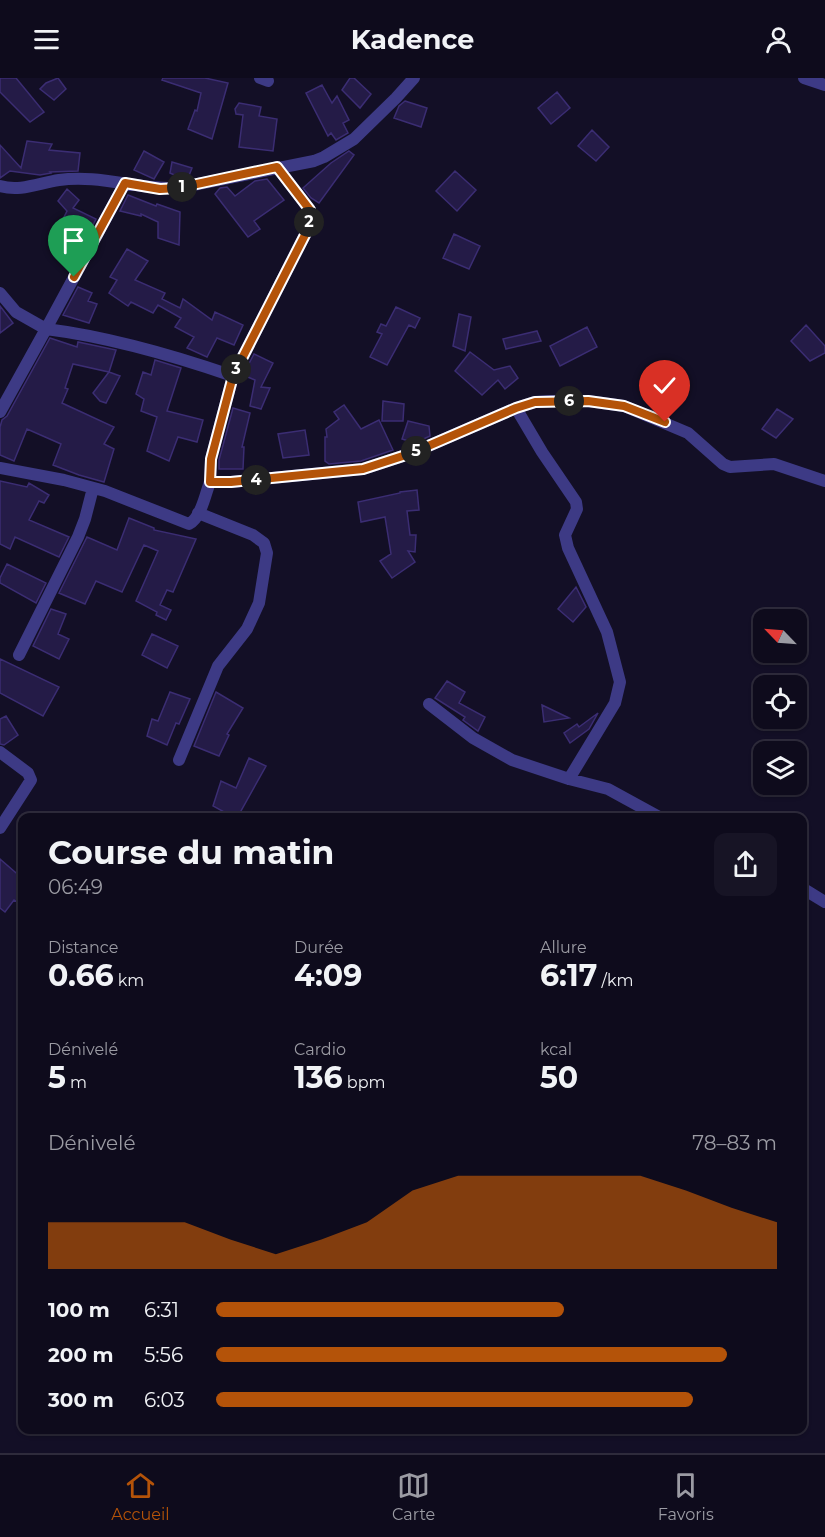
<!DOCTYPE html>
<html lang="fr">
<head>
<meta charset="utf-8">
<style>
	:root { --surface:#0e0b1c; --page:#171425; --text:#f1f3f6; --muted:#9b9ba3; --line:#2e2b3b; --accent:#b45309 }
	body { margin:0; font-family:Montserrat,sans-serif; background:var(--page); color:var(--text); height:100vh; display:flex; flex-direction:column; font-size:22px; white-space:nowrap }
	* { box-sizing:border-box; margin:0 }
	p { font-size:20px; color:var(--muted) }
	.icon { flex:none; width:33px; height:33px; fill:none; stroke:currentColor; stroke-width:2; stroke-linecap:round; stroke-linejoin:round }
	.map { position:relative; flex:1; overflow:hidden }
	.details { position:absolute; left:18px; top:735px; width:789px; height:621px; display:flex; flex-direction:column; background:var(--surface); border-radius:12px; box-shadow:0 2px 4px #0004,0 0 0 2px var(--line) }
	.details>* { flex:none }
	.needle { width:39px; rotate:295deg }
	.controls { position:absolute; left:753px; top:531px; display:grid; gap:12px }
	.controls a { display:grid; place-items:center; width:54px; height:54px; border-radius:12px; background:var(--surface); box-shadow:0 2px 4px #0004,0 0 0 2px var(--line); font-size:30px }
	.pin { position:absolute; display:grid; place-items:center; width:51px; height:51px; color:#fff; margin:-62px -26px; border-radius:50% 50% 50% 0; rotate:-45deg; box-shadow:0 0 6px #0007 }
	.pin .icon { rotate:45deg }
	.km { position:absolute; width:30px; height:30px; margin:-15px; border-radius:50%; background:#222; color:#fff; font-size:16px; line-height:30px; text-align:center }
	.round { display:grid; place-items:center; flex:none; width:63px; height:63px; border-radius:12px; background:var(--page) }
	.headline { display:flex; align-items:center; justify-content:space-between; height:102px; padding:0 30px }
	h1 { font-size:33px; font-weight:700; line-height:45px }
	.stats { display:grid; grid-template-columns:repeat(3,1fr); gap:9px; height:102px; padding:6px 30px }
	.stats div { display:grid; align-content:center }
	.stats b { font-size:30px; font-weight:700 }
	.stats small { font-size:16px; font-weight:400 }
	.stats p { font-size:16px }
	.chart { height:168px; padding:12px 30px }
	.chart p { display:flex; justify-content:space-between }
	.chart svg { width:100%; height:108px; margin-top:6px; fill:var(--accent); opacity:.7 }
	ul { padding:0 30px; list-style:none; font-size:20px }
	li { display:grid; grid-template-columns:96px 72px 1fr; align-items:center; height:45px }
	li i { height:15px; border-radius:8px; background:var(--accent) }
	header { display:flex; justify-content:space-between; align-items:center; height:78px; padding:0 30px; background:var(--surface); font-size:27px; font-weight:700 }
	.tabs { display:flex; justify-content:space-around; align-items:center; height:84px; border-top:2px solid var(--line); background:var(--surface); font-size:16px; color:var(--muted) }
	.tabs a { display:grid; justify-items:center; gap:3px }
	.tabs .on { color:var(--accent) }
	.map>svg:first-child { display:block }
	.building { fill:#241b47; stroke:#3b2d73; stroke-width:1.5 }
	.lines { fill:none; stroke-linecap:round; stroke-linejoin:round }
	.minor { stroke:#3d3a85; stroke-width:12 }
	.route-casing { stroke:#fff; stroke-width:12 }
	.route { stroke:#b45309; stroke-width:8 }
</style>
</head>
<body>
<header><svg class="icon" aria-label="menu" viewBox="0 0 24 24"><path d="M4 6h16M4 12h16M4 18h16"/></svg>Kadence<svg class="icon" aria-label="person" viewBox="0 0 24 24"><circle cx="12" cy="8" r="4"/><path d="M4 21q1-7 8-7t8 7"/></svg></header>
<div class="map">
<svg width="825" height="1375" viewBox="0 0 825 1375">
	<rect width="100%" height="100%" fill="#130f26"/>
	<path class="building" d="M 0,0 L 16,0 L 44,34 L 30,44 L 0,14 Z
		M 58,0 L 66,11 L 54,22 L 40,11 L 46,5 Z
		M 163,0 L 205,0 L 228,5 L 212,61 L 188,51 L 195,32 L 197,33 L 201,15 L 162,2 Z
		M 350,0 L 354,0 L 371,16 L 360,30 L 342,12 Z
		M 322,7 L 332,25 L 337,18 L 349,42 L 343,45 L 348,55 L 336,62 L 331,55 L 328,58 L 306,15 Z
		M 557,14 L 570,30 L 551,46 L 538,30 Z
		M 405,23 L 427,30 L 421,49 L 394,40 L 399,28 Z
		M 239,25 L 261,29 L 259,38 L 277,41 L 273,73 L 239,69 L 243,37 L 236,36 L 235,31 Z
		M 592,52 L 609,69 L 596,83 L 578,68 Z
		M 27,63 L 52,66 L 49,72 L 80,75 L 78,93 L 50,94 L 51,95 L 40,97 L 10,93 L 0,100 L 0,67 L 21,90 Z
		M 144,73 L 164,84 L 154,101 L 134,92 Z
		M 349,73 L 354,77 L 319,125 L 311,120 L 303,110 L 331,85 Z
		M 172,84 L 192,90 L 188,100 L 183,101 L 170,95 Z
		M 455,93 L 476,112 L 457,133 L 436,113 Z
		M 267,101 L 284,122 L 254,143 L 260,151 L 248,159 L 215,116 L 220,110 L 227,109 L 235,118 L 255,103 Z
		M 67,111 L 79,122 L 73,130 L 96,141 L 85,162 L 59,149 L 67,133 L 58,123 Z
		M 128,117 L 156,128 L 157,126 L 180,134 L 179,167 L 158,160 L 158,144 L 141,136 L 141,138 L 120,133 Z
		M 454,156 L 480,168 L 469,191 L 443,180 Z
		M 127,171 L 148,183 L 135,202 L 165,215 L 162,221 L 180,230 L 183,221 L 212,242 L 215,234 L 243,247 L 234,267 L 217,260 L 207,279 L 187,270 L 194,259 L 175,249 L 181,240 L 158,227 L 153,235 L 131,224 L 128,228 L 109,215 L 117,202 L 110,199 Z
		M 78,209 L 92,215 L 88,223 L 97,226 L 89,245 L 63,237 Z
		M 0,228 L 13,245 L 0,255 Z
		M 396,229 L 420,240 L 415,250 L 409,247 L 387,287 L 370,279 L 382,256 L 377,254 L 381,246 L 386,248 Z
		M 459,236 L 471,239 L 465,273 L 453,268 Z
		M 806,247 L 825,268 L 825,275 L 810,283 L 791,263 Z
		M 587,249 L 597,269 L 560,288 L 550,268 Z
		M 537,253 L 541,263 L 506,271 L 503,261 Z
		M 50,260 L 77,269 L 78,264 L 116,272 L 109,294 L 73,286 L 65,310 L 68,311 L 62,325 L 114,349 L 104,366 L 114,371 L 104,404 L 79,397 L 53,387 L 61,366 L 27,351 L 14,383 L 0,377 L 0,349 L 2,342 L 7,338 Z
		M 470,274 L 494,292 L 510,288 L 518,300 L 505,311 L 498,302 L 482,317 L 455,293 Z
		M 254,276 L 273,285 L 261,309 L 270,310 L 261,331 L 250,328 L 255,302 L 243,297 Z
		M 155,282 L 181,290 L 167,333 L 203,342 L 197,364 L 178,359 L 169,383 L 147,373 L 157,339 L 141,333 L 144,321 L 136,316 L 143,294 L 151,297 Z
		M 109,294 L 120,298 L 106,325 L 100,323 L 93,315 Z
		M 383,323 L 404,326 L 403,343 L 382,343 Z
		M 344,327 L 361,351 L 379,342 L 393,372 L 361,383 L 329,386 L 325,383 L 325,359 L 327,359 L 326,351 L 339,341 L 334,334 Z
		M 233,330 L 250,335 L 242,369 L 244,369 L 243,391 L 219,391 L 219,382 Z
		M 777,331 L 793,341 L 776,360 L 762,351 Z
		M 408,343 L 429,348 L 430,358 L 415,365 L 402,361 Z
		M 305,352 L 309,377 L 283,380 L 278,356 Z
		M 0,403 L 27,409 L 29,405 L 49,417 L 44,425 L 39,423 L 29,442 L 69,459 L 59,479 L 15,459 L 10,471 L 0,466 Z
		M 417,412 L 419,432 L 407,433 L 410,457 L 416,457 L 415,474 L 408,473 L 415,484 L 392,500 L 380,483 L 391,476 L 385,439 L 361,444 L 358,424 L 400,415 L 400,414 Z
		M 129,440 L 154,450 L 154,452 L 196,461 L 173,514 L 167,512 L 160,527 L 171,532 L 166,542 L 156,537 L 157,534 L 136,523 L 158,473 L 144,467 L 122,514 L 96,503 L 85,526 L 59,515 L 87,459 L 117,472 Z
		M 7,486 L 46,505 L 36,525 L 0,505 L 0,500 Z
		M 576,509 L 586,529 L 573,544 L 558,531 Z
		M 51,531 L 66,536 L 58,556 L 69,561 L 59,581 L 33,568 Z
		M 152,556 L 178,568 L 167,590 L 142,577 Z
		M 0,581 L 59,609 L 43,638 L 0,615 Z
		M 447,603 L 465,614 L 459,625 L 485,639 L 478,653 L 463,642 L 465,639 L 435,620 Z
		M 170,614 L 190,621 L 179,646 L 176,645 L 167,667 L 147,658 L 152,641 L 158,643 Z
		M 216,614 L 243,630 L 227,656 L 229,657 L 219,678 L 194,668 Z
		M 542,627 L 569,640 L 544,644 Z
		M 598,635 L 589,651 L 570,665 L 564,655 L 577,646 L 579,649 Z
		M 6,638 L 18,657 L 4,667 L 0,666 L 0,641 Z
		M 249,680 L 266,688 L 237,740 L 235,740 L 213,728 L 221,703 L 236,710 Z
		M 0,781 L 22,800 L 22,827 L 14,822 L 5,834 L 0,830 Z"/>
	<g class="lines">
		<path class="minor" d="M 260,0 L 268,3
			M 804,0 L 825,7
			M 125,105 L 46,251 C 110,259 172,277 233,298 L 211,381 L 210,404
			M 0,108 C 20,114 39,105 59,102 C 99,96 139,112 178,110 L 314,83 L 324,79 L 354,61 L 396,20 L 414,0
			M 0,215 L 16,234 L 46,251 L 0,334
			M 233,298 L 306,155 L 310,132 L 277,89
			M 516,330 L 542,374 L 576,424 L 577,431 L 565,457 L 568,470 L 607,554 L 620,604 L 615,625 L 569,701
			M 0,390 L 64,402 L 105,413 L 189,446 C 201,440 205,417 210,404 L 231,404 L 363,391 L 412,375 L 516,330 L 535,324 L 550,323 L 588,323 L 624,328 L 688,355 L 723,386 L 730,389 L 774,386 L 825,403
			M 19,577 L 78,459 L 85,441 L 93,410
			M 429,626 L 473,660 L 512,682 L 569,701 L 608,711 L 661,740
			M 0,674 L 28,695 L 31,702 L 0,750
			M 179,682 L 218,588 L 247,551 L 259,525 L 267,475 L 264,465 L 253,457 L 198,435
			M 802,810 L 825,824"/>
	</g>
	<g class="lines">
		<g class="route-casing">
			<path id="route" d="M 74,199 L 125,105 L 160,111 L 178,110 L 277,89 L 310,132 L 306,155 L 233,298 L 211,381 L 210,404 L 231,404 L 363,391 L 412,375 L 516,330 L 535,324 L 588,323 L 624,328 L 665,344"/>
		</g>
		<use href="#route" class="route"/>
	</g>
</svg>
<div class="controls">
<a><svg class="needle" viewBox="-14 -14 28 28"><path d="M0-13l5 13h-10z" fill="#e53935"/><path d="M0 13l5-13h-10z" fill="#9b9ba3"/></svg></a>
<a><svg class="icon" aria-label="locate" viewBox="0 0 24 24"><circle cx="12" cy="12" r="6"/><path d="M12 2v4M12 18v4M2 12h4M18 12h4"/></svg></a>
<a><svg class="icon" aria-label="layers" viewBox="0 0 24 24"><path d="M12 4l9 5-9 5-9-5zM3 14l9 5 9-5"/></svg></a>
</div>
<div class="pin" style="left:74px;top:199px;background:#1e9e55"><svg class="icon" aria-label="arrive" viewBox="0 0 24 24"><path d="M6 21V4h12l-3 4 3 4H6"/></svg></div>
<div class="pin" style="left:665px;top:344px;background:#d93025"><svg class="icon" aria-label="check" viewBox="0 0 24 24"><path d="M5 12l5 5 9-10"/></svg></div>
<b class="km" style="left:182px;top:109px">1</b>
<b class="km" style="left:309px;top:144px">2</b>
<b class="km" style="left:236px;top:291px">3</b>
<b class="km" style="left:256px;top:402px">4</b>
<b class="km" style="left:416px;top:373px">5</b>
<b class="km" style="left:569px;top:323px">6</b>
<section class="details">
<div class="headline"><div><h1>Course du matin</h1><p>06:49</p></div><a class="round"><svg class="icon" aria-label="share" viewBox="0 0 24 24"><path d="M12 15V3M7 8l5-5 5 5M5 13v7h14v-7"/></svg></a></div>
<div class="stats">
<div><p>Distance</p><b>0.66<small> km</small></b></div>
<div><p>Durée</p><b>4:09</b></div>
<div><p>Allure</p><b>6:17<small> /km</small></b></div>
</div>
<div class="stats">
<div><p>Dénivelé</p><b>5<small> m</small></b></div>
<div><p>Cardio</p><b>136<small> bpm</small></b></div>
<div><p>kcal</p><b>50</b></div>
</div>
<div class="chart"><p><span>Dénivelé</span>78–83 m</p>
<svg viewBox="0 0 160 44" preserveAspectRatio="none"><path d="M0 44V25L10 25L20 25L30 25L40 32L50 38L60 32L70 25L80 12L90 6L100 6L110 6L120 6L130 6L140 12L150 19L160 25V44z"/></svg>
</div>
<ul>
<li><b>100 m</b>6:31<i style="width:62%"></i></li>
<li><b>200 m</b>5:56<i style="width:91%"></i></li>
<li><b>300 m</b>6:03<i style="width:85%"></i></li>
</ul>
</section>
</div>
<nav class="tabs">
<a class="on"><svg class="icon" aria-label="home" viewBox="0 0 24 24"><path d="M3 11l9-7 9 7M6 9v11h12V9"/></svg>Accueil</a>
<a><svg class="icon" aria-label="map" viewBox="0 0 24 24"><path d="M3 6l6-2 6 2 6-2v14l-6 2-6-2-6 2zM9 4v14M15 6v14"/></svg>Carte</a>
<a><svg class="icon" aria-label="saved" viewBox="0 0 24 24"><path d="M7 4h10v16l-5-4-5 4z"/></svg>Favoris</a>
</nav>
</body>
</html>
